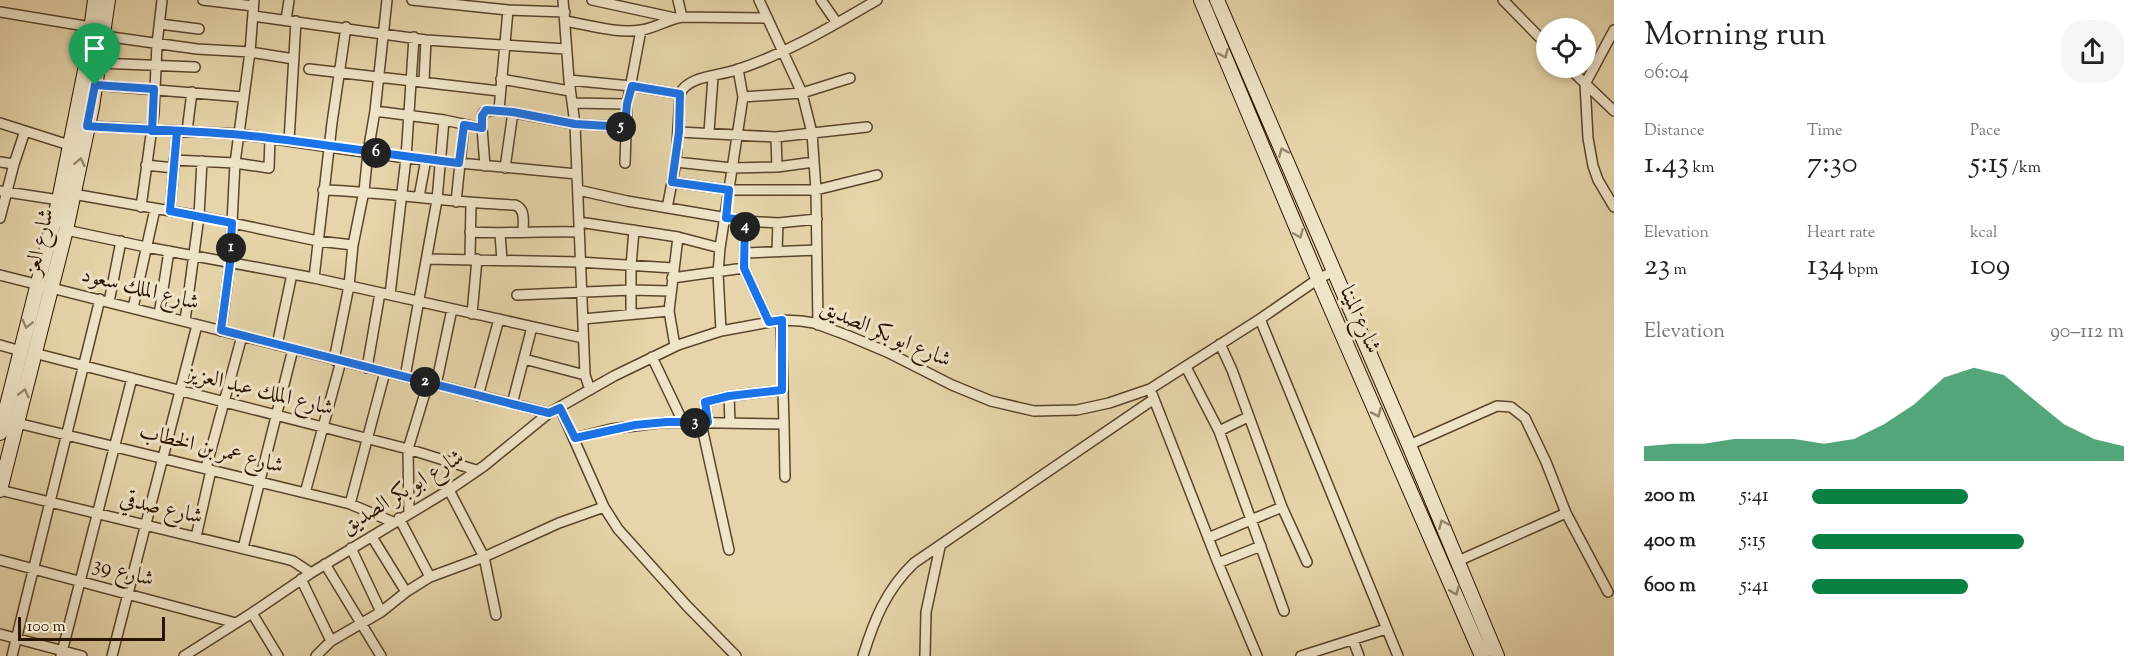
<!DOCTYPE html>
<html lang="en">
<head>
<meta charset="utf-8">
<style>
	:root { --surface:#fff; --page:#f6f6f6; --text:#222; --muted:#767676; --accent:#0b8043 }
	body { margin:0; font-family:"Sorts Mill Goudy",Amiri,serif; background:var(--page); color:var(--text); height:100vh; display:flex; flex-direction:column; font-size:22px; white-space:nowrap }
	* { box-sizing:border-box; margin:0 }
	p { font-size:20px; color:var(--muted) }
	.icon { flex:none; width:33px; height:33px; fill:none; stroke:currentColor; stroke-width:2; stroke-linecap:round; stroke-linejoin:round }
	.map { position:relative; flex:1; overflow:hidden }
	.details { display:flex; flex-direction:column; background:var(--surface); width:540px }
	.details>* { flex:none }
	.buttons { position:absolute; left:1536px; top:18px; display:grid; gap:12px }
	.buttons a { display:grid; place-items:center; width:60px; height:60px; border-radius:50%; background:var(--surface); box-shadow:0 3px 9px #0003; font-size:30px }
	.scale { position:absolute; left:18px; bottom:15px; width:147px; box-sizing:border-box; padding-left:6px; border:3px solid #2b1302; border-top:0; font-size:16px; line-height:21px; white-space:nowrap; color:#2b1302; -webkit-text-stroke:4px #efe4c8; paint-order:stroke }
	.pin { position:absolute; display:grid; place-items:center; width:51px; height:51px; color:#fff; margin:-62px -26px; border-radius:50% 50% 50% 0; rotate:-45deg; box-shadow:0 0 6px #0007 }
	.pin .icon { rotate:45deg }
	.km { position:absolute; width:30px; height:30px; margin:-15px; border-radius:50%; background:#222; color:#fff; font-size:16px; line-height:30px; text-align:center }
	.round { display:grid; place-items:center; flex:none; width:63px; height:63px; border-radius:24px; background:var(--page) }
	.headline { display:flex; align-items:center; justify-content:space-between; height:102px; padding:0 30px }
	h1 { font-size:33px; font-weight:600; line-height:45px }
	.figures { display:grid; grid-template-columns:repeat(3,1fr); gap:9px; height:102px; padding:6px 30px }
	.figures div { display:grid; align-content:center }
	.figures b { font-size:30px; font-weight:600 }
	.figures small { font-size:16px; font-weight:400 }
	.figures p { font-size:16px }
	.chart { height:168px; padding:12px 30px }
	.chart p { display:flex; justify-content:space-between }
	.chart svg { width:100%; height:108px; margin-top:6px; fill:var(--accent); opacity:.7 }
	ul { padding:0 30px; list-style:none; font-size:20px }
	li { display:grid; grid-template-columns:96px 72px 1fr; align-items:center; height:45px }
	li i { height:15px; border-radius:8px; background:var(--accent) }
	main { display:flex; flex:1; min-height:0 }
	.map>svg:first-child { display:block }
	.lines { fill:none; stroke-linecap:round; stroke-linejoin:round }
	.street-casing { stroke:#5a442c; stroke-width:12 }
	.secondary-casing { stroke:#2b1302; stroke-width:16 }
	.street { stroke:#efe4c8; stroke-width:9 }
	.secondary { stroke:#efe4c8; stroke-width:14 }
	.oneway { stroke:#97866f }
	.route-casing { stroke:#fff; stroke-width:12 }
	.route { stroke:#1a73e8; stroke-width:8 }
	.labels { text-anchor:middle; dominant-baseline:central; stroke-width:6; stroke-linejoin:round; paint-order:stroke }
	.street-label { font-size:22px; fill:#2b1302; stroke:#efe4c8 }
</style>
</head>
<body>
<main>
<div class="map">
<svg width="1614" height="656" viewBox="0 0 1614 656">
	<rect width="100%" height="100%" fill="#e6d5aa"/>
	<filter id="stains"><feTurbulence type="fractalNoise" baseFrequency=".00333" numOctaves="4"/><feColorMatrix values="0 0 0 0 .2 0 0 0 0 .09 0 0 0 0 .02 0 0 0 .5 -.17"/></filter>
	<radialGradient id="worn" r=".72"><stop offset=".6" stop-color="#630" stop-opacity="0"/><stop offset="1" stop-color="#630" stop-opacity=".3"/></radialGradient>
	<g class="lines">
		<g class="street-casing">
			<path id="street" d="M 203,0 L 253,6
				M 412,0 L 508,10 L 565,12
				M 563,0 L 569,80 L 575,124 L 585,375 L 590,390
				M 592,0 L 675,18
				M 678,0 L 682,17
				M 759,0 L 802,93 L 812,133 L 816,190 L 818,325
				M 821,0 L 837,23
				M 1503,0 L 1546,44
				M 0,12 L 91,27
				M 253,16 L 426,40 L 566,49
				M 286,20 L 289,0
				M 565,21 C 589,25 618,34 641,30 C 656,28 668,19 682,17 L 765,18
				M 160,24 L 199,29
				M 1614,30 L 1585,84 L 1588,138 L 1593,166 L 1598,180 L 1614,207
				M 104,36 L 197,49 L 250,52 L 294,59
				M 98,63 L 195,67
				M 1569,68 L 1614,111
				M 309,69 L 499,91
				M 501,79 L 570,91
				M 569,80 L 631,86 L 680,94
				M 424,81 L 426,40
				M 95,85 L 243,97
				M 743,97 L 802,93 L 850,78
				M 573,103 L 627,104
				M 499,110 L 508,10
				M 375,111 L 444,120 L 482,128 L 485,166
				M 0,123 L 69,145
				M 87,126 L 238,134 L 406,158 L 577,174
				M 482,128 L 482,116 L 484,112 L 499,110 L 575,124 L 625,127
				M 187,131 L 192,92
				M 679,132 L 776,137 L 867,127
				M 709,132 L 713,77
				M 776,137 L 777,167
				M 289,141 L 296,21
				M 174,160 L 235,163 L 269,168 L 270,138
				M 0,162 L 14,164 L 0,218
				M 676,162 L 732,168 L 777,167 L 814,162
				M 625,163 L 627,104 L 641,30
				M 14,164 L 25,131
				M 146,165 L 174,168
				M 505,168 L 513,112
				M 672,182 L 729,190 L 816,190 L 877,175
				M 323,190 C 388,192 451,203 515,205 C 526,209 523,222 523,231
				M 578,190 L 627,201 L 745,221 L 778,223 L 817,219
				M 0,191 L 59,200
				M 73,194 L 199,216 L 318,241 L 353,245
				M 419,197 L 426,159
				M 456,202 L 464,125
				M 141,207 L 154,113 L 157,44 L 162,0
				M 667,208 L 676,162 L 680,94 C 687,76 719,76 736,70 C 786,54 832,26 877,0
				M 170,211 L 177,131
				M 745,221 L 744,268 L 769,322
				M 579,222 L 678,237 L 720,248
				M 66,230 L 146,247 L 314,278 L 583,338
				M 470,232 C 506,234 542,231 579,232
				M 500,234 L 502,260
				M 777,251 L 778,223
				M 744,253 L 817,250
				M 427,259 L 579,262 L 673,268
				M 470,259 L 471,203
				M 0,275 L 549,413
				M 314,278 L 332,123 L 346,27
				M 672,278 L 744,268
				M 390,295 L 406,158 L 414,37
				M 517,295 L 631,290 L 670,291
				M 109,302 L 121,241
				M 133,308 L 155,209
				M 631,313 L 631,266 L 634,230
				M 472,314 L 477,259
				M 159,315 L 169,251
				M 583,319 L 669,311
				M 1260,319 L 1398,656
				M 185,321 L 199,216 L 202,161
				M 221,331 L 230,263 L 235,163 L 250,52 L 254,0
				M 721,331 L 718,273 L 720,248 L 743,97 L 738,69
				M 1220,344 L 1232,370 L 1282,507 L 1307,562
				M 0,345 L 21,351
				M 277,345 L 292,274
				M 675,346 L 669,311 L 678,237
				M 34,353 L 408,449 L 476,470
				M 652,357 L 683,422
				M 524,359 L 585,375
				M 334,360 L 349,286 L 353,245 L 364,191 L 368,152 L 375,111 L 387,0
				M 1186,367 L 1219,431 L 1284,611
				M 367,368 L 380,293
				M 405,377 L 437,200 L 444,120
				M 436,385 L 452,309
				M 1152,394 L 1218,563 L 1257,656
				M 478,396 L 499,319
				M 729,396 L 730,423
				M 512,404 L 532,327
				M 560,408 L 604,507 L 618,529 L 687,606 L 736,656
				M 708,422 L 705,402 L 729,396 L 782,390
				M 17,423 L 330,499 L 350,504 L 393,522
				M 701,423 L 729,550
				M 784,424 L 785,477
				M 1219,431 L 1248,417
				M 575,438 L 611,429 L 666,422 L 784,424 L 781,320
				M 1409,445 L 1497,406 L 1511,407 L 1525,418 L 1546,462 L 1566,513 L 1608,592
				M 206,468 L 242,336
				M 0,490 L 286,559 L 293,561 L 311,573
				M 449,490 L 484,557 L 496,615
				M 305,493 L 341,361
				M 350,504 L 385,372
				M 409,513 L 408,449 L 428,383
				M 399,518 L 430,577
				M 196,537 L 211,470
				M 372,537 L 406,592
				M 1208,538 L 1282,507
				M 243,548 L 293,349
				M 351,548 L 381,612
				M 0,560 L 236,623
				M 1458,561 L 1566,513
				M 1218,563 L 1261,546
				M 325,564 L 381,656
				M 301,579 L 331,641
				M 252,613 L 278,656
				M 0,634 L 82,656
				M 1353,640 L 1359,656
				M 12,656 L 100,299
				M 61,656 L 132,378
				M 112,656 L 197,325
				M 184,656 L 252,613 L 311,573 L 449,490 L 484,466 L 549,413 L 614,376 L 678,345 L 721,331 L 781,320 L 801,321 L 814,323 L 849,336 L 887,352 L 952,385 L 991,401 L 1034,411 L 1077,410 L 1109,403 L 1150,389 L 1260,319 L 1318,279 L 1334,271
				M 316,656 L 331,641 L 381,612 L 406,592 L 430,577 L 484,557 L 559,523 L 604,507
				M 863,656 C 874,620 886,590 914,563 L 1154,399
				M 925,656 L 926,612 L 940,547
				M 1301,656 L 1386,629"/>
		</g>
		<g class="secondary-casing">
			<path id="secondary" d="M 1201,0 L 1318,279 L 1482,656
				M 1217,0 L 1409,445 L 1497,656
				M 0,433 L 59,200 L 87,60 L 95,0
				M 0,490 L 66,230 L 92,107 L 108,0"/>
		</g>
		<use href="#street" class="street"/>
		<use href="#secondary" class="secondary"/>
	</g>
	<defs><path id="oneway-chevron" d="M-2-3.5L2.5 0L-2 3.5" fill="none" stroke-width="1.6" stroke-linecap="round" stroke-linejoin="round" transform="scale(1.5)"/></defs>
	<g class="oneway">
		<use href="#oneway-chevron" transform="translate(1224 54) rotate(67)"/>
		<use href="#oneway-chevron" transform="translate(1283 152) rotate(-113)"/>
		<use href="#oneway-chevron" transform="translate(80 162) rotate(-78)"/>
		<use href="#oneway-chevron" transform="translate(1299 234) rotate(67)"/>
		<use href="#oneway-chevron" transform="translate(27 324) rotate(104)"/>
		<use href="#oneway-chevron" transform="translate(24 393) rotate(-76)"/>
		<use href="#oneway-chevron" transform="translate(1377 413) rotate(66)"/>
		<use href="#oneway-chevron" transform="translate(1443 524) rotate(-113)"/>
		<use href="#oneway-chevron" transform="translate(1455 591) rotate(67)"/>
	</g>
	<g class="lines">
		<g class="route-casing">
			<path id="route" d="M 95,85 L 154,89 L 152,131 L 177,131 L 170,211 L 232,223 L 230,263 L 221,330 L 512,404 L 549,413 L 560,408 L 575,438 L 635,425 L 666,422 L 708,422 L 705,402 L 729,396 L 782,390 L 782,320 L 769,322 L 744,268 L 745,220 L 726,218 L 729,190 L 672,182 L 679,132 L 680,94 L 632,86 L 627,104 L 625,127 L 575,124 L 513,112 L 486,110 L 482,116 L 482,128 L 464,125 L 459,163 C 386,155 314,142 242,135 C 191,130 139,130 87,126 L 95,85"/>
		</g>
		<use href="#route" class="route"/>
	</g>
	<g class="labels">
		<g class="street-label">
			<text transform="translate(41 242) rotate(-77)">شارع العز</text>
			<text transform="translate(140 290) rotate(14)">شارع الملك سعود</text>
			<text transform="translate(1359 320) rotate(66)">شارع المينا</text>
			<text transform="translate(885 335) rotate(23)">شارع ابو بكر الصديق</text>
			<text transform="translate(260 392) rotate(14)">شارع الملك عبد العزيز</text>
			<text transform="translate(211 450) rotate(14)">شارع عمر بن الخطاب</text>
			<text transform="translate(403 493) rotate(-32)">شارع ابو بكر الصديق</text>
			<text transform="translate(161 509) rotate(13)">شارع صدقي</text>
			<text transform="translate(123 573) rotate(15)">شارع 39</text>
		</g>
	</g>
	<rect width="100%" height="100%" filter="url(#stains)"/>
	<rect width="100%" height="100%" fill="url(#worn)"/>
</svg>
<div class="buttons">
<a><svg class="icon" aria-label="locate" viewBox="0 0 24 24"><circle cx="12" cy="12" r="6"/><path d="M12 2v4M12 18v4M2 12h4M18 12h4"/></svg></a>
</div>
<div class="scale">100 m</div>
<div class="pin" style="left:95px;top:85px;background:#1e9e55"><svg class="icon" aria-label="arrive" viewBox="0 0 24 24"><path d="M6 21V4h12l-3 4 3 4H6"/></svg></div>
<b class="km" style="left:231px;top:248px">1</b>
<b class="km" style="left:425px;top:382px">2</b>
<b class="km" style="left:695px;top:423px">3</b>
<b class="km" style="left:745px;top:227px">4</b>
<b class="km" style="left:621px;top:127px">5</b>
<b class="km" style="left:376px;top:153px">6</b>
</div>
<section class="details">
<div class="headline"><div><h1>Morning run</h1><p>06:04</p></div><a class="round"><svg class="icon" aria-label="share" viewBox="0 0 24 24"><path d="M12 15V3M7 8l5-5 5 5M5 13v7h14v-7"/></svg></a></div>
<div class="figures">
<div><p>Distance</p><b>1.43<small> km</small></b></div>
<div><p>Time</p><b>7:30</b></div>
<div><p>Pace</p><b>5:15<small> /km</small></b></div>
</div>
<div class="figures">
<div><p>Elevation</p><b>23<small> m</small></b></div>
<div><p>Heart rate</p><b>134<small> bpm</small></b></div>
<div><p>kcal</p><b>109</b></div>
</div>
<div class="chart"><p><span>Elevation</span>90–112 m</p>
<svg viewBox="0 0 160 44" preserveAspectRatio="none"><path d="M0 44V38L10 37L20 37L30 35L40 35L50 35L60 37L70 35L80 29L90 21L100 10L110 6L120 9L130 19L140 29L150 35L160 38V44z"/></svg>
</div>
<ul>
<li><b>200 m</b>5:41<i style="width:50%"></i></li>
<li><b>400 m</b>5:15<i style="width:68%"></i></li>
<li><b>600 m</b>5:41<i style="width:50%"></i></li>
</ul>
</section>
</main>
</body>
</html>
